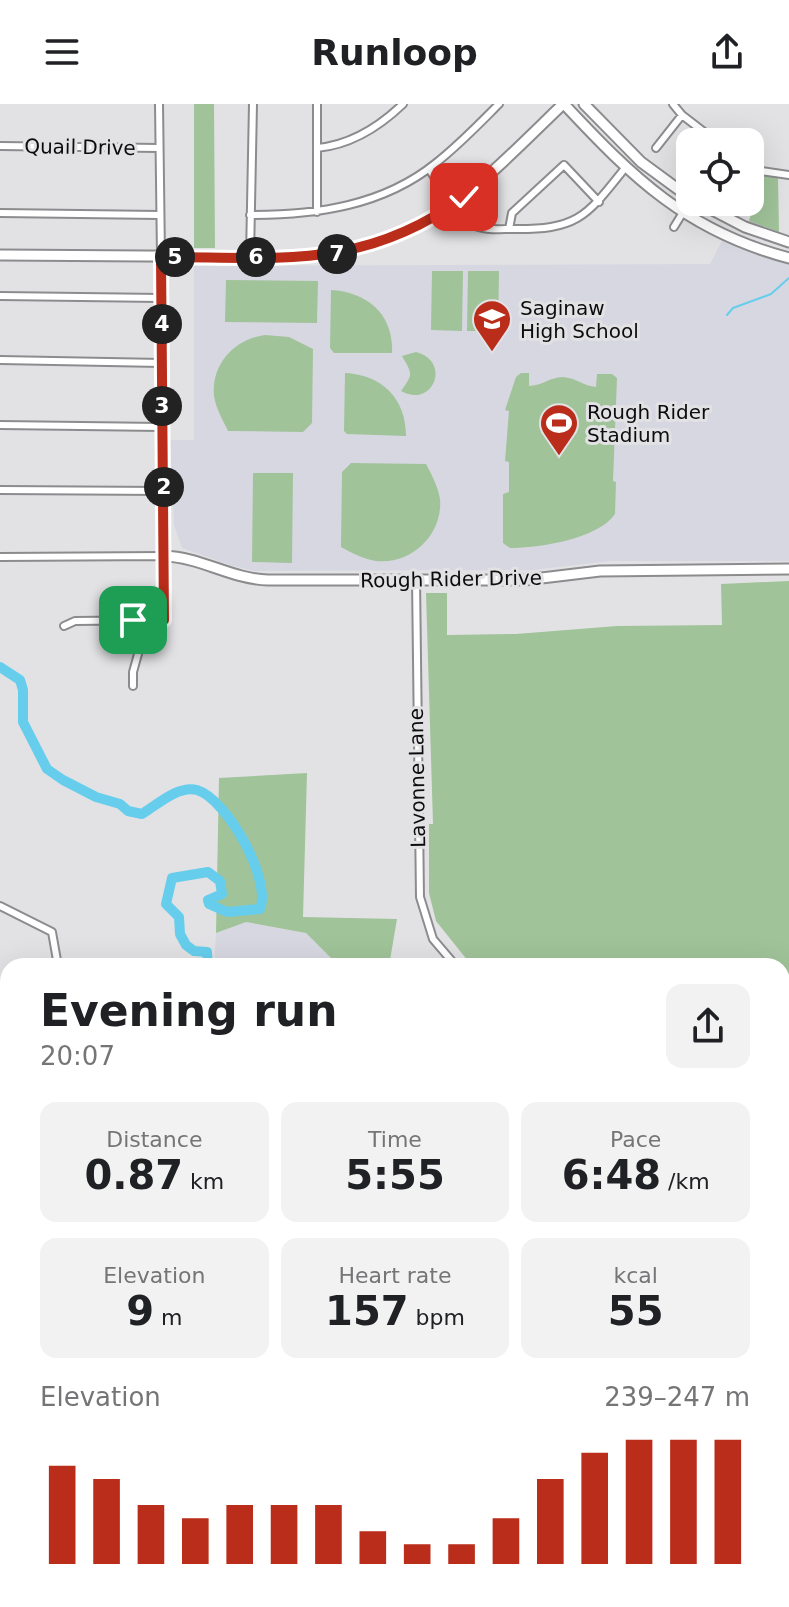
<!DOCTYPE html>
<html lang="en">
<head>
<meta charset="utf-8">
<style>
	:root { --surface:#fff; --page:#f2f2f2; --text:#202124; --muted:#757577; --accent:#ba2d1a }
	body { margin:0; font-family:"DejaVu Sans",sans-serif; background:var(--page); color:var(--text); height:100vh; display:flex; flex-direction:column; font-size:30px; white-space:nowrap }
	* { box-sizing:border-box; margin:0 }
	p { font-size:26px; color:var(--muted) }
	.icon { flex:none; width:44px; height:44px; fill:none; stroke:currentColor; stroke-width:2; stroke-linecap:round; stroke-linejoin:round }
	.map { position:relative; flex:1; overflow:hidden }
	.panel { position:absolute; left:0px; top:854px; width:790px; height:650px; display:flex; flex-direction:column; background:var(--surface); border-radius:24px 24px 0 0; box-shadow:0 8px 32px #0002 }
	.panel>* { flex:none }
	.tools { position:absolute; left:676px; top:24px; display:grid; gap:16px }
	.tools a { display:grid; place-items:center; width:88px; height:88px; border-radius:16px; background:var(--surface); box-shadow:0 8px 32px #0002; font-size:40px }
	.pin { position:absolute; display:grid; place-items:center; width:68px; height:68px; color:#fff; margin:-34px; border-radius:16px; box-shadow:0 4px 12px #0006 }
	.km { position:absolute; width:40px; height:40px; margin:-20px; border-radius:50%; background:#222; color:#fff; font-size:22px; line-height:40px; text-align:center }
	.round { display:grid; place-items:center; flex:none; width:84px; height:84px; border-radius:16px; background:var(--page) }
	.summary { display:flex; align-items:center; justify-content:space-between; height:136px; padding:0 40px }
	h1 { font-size:44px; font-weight:800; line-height:60px }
	.metrics { display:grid; grid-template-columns:repeat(3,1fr); gap:12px; height:136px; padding:8px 40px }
	.metrics div { display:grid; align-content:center; border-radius:16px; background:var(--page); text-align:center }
	.metrics b { font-size:40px; font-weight:800 }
	.metrics small { font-size:22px; font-weight:400 }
	.metrics p { font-size:22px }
	.chart { height:224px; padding:16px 40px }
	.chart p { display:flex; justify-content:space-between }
	.chart svg { width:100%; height:144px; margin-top:8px; stroke:var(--accent); stroke-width:6 }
	header { display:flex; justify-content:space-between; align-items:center; height:104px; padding:0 40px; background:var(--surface); font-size:36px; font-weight:800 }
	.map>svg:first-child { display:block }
	.built { fill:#d7d7e1 }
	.green { fill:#a0c399 }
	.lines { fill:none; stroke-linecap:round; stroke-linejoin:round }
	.stream { stroke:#66ceec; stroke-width:2 }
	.river { stroke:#66ceec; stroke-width:10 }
	.street-casing { stroke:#8c8c8f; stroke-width:10 }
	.secondary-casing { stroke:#8c8c8f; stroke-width:13 }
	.street { stroke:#fff; stroke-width:6 }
	.secondary { stroke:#fff; stroke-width:9 }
	.route-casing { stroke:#fff; stroke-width:16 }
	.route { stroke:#ba2d1a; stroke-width:10 }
	.labels { text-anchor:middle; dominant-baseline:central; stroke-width:6; stroke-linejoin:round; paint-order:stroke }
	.street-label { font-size:20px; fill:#0c0c0d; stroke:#e2e2e5 }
	.poi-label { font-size:20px; fill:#0c0c0d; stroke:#e2e2e5; text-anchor:start }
</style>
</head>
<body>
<header><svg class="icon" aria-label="menu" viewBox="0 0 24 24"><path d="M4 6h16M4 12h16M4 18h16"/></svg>Runloop<svg class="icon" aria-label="share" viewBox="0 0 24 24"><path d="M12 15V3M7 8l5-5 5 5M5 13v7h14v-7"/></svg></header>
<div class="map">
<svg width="789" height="1503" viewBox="0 0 789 1503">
	<rect width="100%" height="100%" fill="#e2e2e5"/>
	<path class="built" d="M 723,135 L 757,150 L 789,159 L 789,457 L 611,457 L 533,466 L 254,467 L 230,461 L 182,444 L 174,421 L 170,336 L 194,336 L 194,162 L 710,160 Z
		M 246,818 L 306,829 L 339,862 L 214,862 L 216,829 Z
		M 0,1378 L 8,1378 L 8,1496 L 52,1496 L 52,1503 L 0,1503 Z"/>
	<path class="green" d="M 194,0 L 214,0 L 215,144 L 194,144 Z
		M 762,70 L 778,74 L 779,128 L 749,117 Z
		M 432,167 L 463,167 L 462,227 L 431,226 Z
		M 468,167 L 499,167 L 498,227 L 467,227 Z
		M 226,176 L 318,177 L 317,219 L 225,218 Z
		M 331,186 C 367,188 394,210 392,249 L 334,249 L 330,244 Z
		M 265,231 L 289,233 L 313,245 L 312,319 L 303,328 L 228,327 C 223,316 216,305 214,292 C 211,260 235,235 265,231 Z
		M 416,248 C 452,257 433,305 401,287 C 414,269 412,270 402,252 Z
		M 345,269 C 382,271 406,294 406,332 L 347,330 L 344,327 Z
		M 521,269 L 529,269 L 529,282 C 542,282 550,273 563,273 C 576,274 584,282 596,283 L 597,270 L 612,270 L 617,274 L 613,377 L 616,378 L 615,410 C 598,435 539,444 510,444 L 503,439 L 503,390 L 509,388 L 509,358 L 505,357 L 509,307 L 505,306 L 516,273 Z
		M 351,359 L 426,360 C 432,371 438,383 440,395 C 443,431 411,461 376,457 C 363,455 352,449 341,443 L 342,368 Z
		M 253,369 L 293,369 L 292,459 L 252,458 Z
		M 789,477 L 789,992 L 782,992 L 782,862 L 472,862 L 436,817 L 429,789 L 429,720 L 433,720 L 426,489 L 447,489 L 447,531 L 516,530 L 617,522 L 722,521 L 721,480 Z
		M 307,669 L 303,813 L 397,815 L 389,862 L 339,862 L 306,829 L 246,818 L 216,829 L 219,674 Z"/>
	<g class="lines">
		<path class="stream" d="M 727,211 L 733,204 L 771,190 L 789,174
			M 0,895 L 8,895"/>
		<path class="river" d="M 0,563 L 20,576 L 23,586 L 23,618 L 47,665 L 63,676 L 96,693 L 120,700 L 128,707 L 142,710 C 157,701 178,681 197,686 C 227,695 272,776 260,805 L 227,808 L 209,800 L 208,796 L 222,790 L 220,777 L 208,768 L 172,774 L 166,800 L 179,813 L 180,830 L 186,841 L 194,847 L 207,848 L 208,862
			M 568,1496 L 572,1503"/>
		<g class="street-casing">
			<path id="street" d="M 159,0 L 161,152
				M 317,0 L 317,108
				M 673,0 L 682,11 L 717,38
				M 0,42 L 159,44
				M 317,44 C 350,41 380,22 403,0
				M 656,44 L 682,11
				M 750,62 L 761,67 L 789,71
				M 429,65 C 441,82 452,107 470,119 C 482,127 499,125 512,125 C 578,126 586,113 625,64
				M 0,109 L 160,111
				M 250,111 C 316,111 383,102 436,59 C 459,41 479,20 499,0
				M 674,123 L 690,97
				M 509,125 L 512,109 L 564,61 L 599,98
				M 250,153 L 253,0
				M 0,192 L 162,194
				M 0,256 L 162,259
				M 0,321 L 162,323
				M 0,386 L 164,387
				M 0,453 L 164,452 L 164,516 L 75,517 L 64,522
				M 416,475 L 420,793 L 433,835 L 456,862
				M 133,582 L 133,568 L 138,550 L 138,516
				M 0,802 L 52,828 L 58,862
				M 782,1358 L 789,1359
				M 58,1503 L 59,1496"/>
		</g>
		<g class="secondary-casing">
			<path id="secondary" d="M 564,0 C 633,74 687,127 789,154
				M 584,0 L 641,58 L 690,94
				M 697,98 L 745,123 L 789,138
				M 0,151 L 298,153 C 421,149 481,79 563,0
				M 161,153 L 164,452 C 201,453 231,475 268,476 L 525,476 L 600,467 L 789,465
				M 782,1001 L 789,1001
				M 0,1055 L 8,1055"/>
		</g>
		<use href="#street" class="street"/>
		<use href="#secondary" class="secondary"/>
	</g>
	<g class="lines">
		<g class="route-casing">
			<path id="route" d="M 133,516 L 164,516 L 161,153 C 277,153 363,167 464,93"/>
		</g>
		<use href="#route" class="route"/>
	</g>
	<defs>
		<g id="school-pin" transform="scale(2)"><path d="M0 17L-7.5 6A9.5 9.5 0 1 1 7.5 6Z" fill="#ba2d1a" stroke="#e2e2e5"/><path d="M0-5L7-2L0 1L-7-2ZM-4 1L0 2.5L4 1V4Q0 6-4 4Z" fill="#fff"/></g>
		<g id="stadium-pin" transform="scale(2)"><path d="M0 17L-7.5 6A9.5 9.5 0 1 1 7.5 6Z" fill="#ba2d1a" stroke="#e2e2e5"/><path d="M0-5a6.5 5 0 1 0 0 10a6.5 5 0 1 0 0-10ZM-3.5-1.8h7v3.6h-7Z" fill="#fff"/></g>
	</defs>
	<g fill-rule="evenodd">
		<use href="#school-pin" x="492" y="215"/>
		<use href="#stadium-pin" x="559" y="319"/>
	</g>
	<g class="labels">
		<g class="street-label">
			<text transform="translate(80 43) rotate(1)">Quail Drive</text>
			<text transform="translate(451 475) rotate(-1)">Rough Rider Drive</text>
			<text transform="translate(417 674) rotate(-91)">Lavonne Lane</text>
		</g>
		<g class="poi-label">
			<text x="520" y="204">Saginaw<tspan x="520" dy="23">High School</tspan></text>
			<text x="587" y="308">Rough Rider<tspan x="587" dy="23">Stadium</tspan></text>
		</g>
	</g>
</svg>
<div class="tools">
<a><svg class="icon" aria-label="locate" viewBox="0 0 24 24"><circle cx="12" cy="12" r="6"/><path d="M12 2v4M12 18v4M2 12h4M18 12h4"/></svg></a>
</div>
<div class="pin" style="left:133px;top:516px;background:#1e9e55"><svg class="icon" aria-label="arrive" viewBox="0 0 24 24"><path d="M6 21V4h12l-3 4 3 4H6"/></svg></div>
<div class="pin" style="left:464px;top:93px;background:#d93025"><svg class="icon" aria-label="check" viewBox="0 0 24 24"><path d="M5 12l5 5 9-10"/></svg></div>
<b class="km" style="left:164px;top:383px">2</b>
<b class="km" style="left:162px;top:302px">3</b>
<b class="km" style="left:162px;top:220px">4</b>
<b class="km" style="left:175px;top:153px">5</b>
<b class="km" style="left:256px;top:153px">6</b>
<b class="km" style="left:337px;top:150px">7</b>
<section class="panel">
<div class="summary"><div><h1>Evening run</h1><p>20:07</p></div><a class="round"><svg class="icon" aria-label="share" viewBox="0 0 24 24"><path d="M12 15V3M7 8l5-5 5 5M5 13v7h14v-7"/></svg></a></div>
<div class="metrics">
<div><p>Distance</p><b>0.87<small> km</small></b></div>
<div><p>Time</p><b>5:55</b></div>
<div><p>Pace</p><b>6:48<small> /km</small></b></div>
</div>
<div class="metrics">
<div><p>Elevation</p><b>9<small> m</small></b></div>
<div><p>Heart rate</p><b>157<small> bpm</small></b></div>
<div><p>kcal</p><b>55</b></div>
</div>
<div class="chart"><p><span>Elevation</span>239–247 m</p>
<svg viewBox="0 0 160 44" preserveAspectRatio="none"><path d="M5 44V14M15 44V18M25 44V26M35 44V30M45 44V26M55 44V26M65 44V26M75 44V34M85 44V38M95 44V38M105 44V30M115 44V18M125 44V10M135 44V6M145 44V6M155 44V6"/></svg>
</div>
</section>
</div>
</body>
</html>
